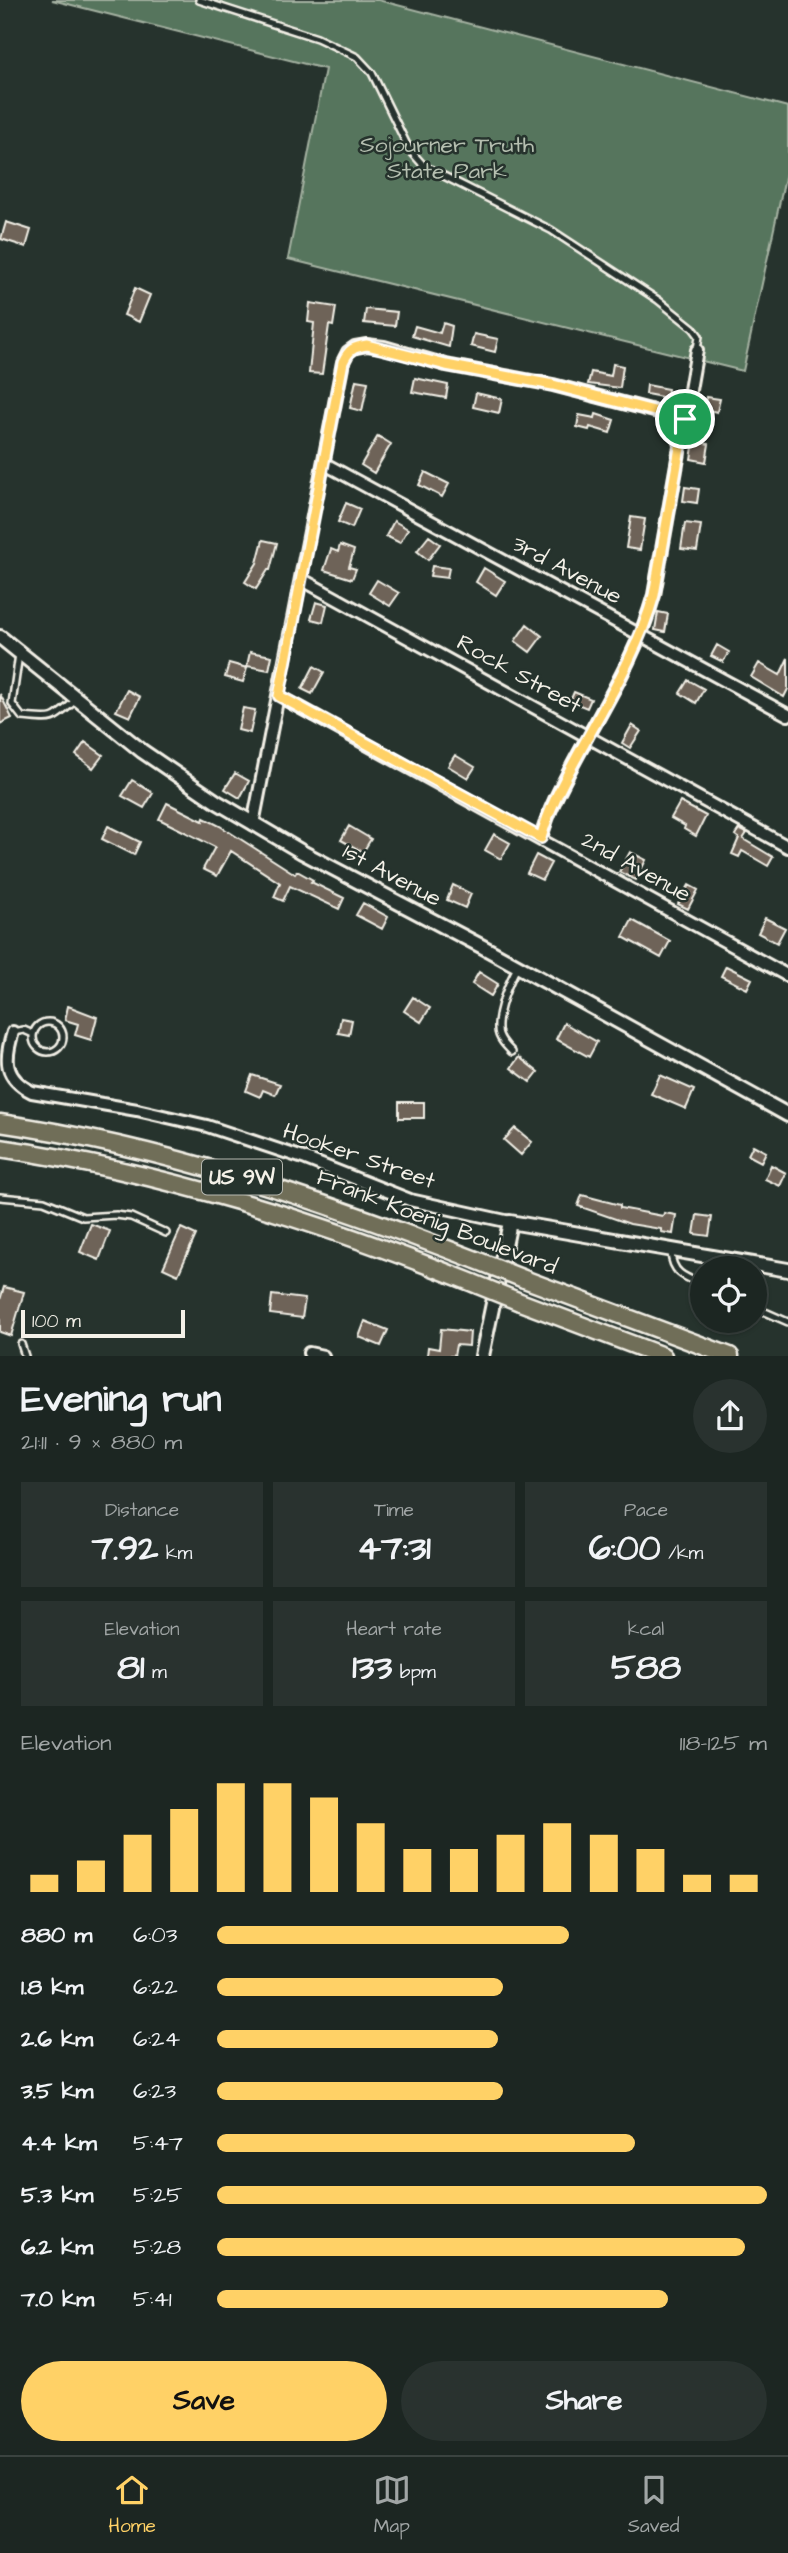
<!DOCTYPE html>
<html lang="en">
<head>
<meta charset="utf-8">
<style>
	:root { --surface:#1c2622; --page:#29322f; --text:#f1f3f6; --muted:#a0a5a5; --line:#3a4340; --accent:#ffd166 }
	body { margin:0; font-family:"Architects Daughter",sans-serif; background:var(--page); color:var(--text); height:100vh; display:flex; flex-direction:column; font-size:26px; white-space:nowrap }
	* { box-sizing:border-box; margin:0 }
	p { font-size:23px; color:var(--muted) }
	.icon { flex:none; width:38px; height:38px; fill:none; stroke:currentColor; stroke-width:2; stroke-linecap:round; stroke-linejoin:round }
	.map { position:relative; height:1356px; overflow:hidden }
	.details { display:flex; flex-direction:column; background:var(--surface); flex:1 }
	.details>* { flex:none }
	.buttons { position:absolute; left:690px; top:1256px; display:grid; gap:14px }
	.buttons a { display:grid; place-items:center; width:77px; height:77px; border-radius:50%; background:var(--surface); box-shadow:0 2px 5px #0004,0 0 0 2px var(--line); font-size:35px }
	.scale { position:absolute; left:21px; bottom:18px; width:164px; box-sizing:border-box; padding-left:7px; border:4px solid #f4f1e8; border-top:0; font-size:19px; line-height:24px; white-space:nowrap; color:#f4f1e8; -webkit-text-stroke:5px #26332d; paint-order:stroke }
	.pin { position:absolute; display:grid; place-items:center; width:60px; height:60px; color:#fff; margin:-30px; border:4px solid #fff; border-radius:50%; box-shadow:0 2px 7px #0007 }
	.round { display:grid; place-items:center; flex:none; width:74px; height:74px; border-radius:37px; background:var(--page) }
	.overview { display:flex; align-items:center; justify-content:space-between; height:119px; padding:0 21px }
	h1 { font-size:38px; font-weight:700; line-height:52px }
	.stats { display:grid; grid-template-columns:repeat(3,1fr); gap:10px; height:119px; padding:7px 21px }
	.stats div { display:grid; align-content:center; border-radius:0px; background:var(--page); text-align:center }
	.stats b { font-size:35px; font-weight:700 }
	.stats small { font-size:19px; font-weight:400 }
	.stats p { font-size:19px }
	.chart { height:196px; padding:14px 21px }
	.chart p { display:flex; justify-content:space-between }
	.chart svg { width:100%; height:126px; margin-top:7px; stroke:var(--accent); stroke-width:6 }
	.primary-button { display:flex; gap:14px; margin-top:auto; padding:14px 21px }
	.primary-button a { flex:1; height:80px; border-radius:42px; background:var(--accent); color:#111; font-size:28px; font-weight:700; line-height:80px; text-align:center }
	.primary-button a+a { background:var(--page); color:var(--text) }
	ul { padding:0 21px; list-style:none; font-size:23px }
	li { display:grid; grid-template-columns:112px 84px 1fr; align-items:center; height:52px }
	li i { height:18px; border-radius:9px; background:var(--accent) }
	.tab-bar { display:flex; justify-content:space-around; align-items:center; height:98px; border-top:2px solid var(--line); background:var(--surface); font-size:19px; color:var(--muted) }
	.tab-bar a { display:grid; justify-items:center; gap:4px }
	.tab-bar .on { color:var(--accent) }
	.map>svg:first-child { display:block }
	.green { fill:#56745d; stroke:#a5b2a2; stroke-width:2 }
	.building { fill:#6e6458; stroke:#f4f1e8; stroke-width:2 }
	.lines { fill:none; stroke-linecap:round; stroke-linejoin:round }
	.service-casing { stroke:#f4f1e8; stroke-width:10 }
	.minor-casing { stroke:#f4f1e8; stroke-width:16 }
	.tertiary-casing { stroke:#f4f1e8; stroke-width:18 }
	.primary-casing { stroke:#f4f1e8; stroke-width:21 }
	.service { stroke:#26332d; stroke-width:5 }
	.minor { stroke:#26332d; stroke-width:10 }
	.tertiary { stroke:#26332d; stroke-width:12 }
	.primary { stroke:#706e59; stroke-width:16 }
	.primary-bridge-casing { stroke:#f4f1e8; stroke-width:21; stroke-linecap:butt }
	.primary-bridge { stroke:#706e59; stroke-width:16 }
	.route-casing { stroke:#fff; stroke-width:14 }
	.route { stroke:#ffd166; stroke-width:9 }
	.labels { text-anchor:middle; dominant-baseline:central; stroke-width:5; stroke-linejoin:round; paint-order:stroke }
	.shield { fill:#26332d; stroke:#b6b8b0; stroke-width:2 }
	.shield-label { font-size:21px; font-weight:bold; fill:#f4f1e8 }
	.park-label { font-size:23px; fill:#b5bfb0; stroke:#26332d }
	.street-label { font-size:23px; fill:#f4f1e8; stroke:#26332d }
</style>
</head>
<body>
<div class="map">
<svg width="788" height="1356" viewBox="0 0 788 1356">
	<rect width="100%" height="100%" fill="#26332d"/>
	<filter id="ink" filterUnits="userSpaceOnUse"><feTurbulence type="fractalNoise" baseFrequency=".0143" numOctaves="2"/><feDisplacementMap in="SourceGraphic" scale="14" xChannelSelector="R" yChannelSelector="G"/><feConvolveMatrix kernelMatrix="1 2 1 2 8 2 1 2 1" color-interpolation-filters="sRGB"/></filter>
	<g filter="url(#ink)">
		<path class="green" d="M 52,0 L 378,0 L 788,107 L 788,164 L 743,371 L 288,259 L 325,69 Z"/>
		<path class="building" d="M 6,222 L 31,230 L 26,247 L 1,239 Z
			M 135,288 L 150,295 L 139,322 L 124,315 Z
			M 310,303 L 336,307 L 333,326 L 329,325 L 322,374 L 309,373 L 314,323 L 308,322 Z
			M 366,309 L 397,312 L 395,326 L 364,323 Z
			M 443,323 L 452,326 L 449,347 L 412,336 L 415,326 L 440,333 Z
			M 474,334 L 498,339 L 495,352 L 471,346 Z
			M 613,364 L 623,366 L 620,388 L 588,384 L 591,372 L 611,376 Z
			M 415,378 L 448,385 L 446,398 L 412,392 Z
			M 356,380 L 368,382 L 362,411 L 350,408 Z
			M 647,385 L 668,389 L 667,398 L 646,394 Z
			M 476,393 L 502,399 L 499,413 L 473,407 Z
			M 706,397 L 720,399 L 717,412 L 704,409 Z
			M 596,414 L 614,420 L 610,433 L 590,427 L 589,430 L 577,427 L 579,415 L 595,418 Z
			M 378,436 L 391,444 L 374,473 L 361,465 Z
			M 694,441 L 709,444 L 706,462 L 691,459 Z
			M 425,472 L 449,484 L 442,497 L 419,485 Z
			M 685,487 L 699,489 L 697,503 L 683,501 Z
			M 346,503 L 360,509 L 352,528 L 338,522 Z
			M 631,517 L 645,519 L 640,550 L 626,548 Z
			M 394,521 L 408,529 L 400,543 L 386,536 Z
			M 685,523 L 701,525 L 697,551 L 681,549 Z
			M 429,536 L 440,544 L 428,560 L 417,551 Z
			M 263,540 L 277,543 L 270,570 L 268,570 L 256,589 L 245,582 L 257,563 Z
			M 340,545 L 354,550 L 349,567 L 356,569 L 352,579 L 324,570 L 331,549 L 338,552 Z
			M 432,566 L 449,568 L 447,578 L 430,576 Z
			M 484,568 L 505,581 L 496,595 L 476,582 Z
			M 377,580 L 399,593 L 390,606 L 369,593 Z
			M 316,602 L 327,605 L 323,622 L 311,619 Z
			M 658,612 L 668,614 L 665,632 L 655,630 Z
			M 527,624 L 542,636 L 530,652 L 515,641 Z
			M 717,645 L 729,652 L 723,662 L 711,656 Z
			M 250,652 L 272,656 L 269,670 L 247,666 Z
			M 788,658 L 788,689 L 784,697 L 751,677 L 759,663 L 780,675 Z
			M 229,663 L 247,668 L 243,682 L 225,677 Z
			M 314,666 L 324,672 L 312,694 L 302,689 Z
			M 688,680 L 704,689 L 696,703 L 680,693 Z
			M 127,690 L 140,697 L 130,717 L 116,711 Z
			M 574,692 L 591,699 L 587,708 L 570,701 Z
			M 0,694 L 12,718 L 0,724 Z
			M 243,708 L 255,710 L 250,733 L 238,730 Z
			M 632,725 L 641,731 L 630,748 L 622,743 Z
			M 85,742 L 103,755 L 93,768 L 76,755 Z
			M 455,755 L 475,767 L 468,778 L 448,766 Z
			M 235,773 L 249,781 L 240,798 L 225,789 Z
			M 132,780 L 153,793 L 144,808 L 122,796 Z
			M 680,802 L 706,816 L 696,836 L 684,829 L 685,826 L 671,818 Z
			M 167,803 L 203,821 L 204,818 L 220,826 L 295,874 L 297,871 L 313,880 L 311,882 L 344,898 L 339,909 L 290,886 L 283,901 L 274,897 L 280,883 L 231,851 L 217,876 L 203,869 L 215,847 L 159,819 Z
			M 108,826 L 140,842 L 134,855 L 102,839 Z
			M 349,826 L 371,839 L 363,852 L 341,840 Z
			M 739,829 L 747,833 L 743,839 L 773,857 L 768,866 L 742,851 L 739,857 L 732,854 L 739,838 L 735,835 Z
			M 494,834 L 510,843 L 501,859 L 485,850 Z
			M 630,852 L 646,860 L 636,880 L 619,872 Z
			M 536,855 L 551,863 L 542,880 L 527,873 Z
			M 453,885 L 471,894 L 465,908 L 447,900 Z
			M 689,885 L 698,890 L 688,909 L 678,904 Z
			M 363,903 L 388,917 L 382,929 L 356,915 Z
			M 765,918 L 785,928 L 777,943 L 758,933 Z
			M 632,920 L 670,941 L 661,958 L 623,937 Z
			M 726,966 L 752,979 L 747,989 L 721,976 Z
			M 479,972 L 498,984 L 491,996 L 472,984 Z
			M 413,997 L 430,1008 L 421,1022 L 404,1011 Z
			M 68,1006 L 97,1017 L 91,1040 L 75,1035 L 78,1024 L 65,1020 Z
			M 341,1018 L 352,1020 L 349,1035 L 338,1033 Z
			M 564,1023 L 597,1042 L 589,1057 L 556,1039 Z
			M 519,1057 L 538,1072 L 530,1082 L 511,1068 Z
			M 252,1075 L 280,1084 L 275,1095 L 263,1090 L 260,1097 L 246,1091 Z
			M 660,1075 L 694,1090 L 686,1109 L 651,1094 Z
			M 399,1102 L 424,1102 L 424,1118 L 399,1118 Z
			M 515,1128 L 532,1142 L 521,1155 L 504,1140 Z
			M 753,1145 L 766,1152 L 761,1162 L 748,1155 Z
			M 771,1165 L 786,1173 L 780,1186 L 765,1179 Z
			M 582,1195 L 620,1205 L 620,1208 L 663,1216 L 664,1213 L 676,1215 L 673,1234 L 661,1232 L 661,1229 L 630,1224 L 578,1206 Z
			M 697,1215 L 712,1217 L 709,1236 L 694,1234 Z
			M 91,1224 L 110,1231 L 99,1260 L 80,1252 Z
			M 181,1228 L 196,1235 L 178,1275 L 163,1268 Z
			M 4,1287 L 24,1292 L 11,1336 L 0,1332 L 0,1300 Z
			M 272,1295 L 305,1299 L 302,1318 L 270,1314 Z
			M 365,1321 L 388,1330 L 381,1346 L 359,1337 Z
			M 441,1329 L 470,1332 L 469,1346 L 456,1345 L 454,1356 L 427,1356 L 428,1347 L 439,1349 Z"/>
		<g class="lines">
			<g class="service-casing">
				<path id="service" d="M 199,0 L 317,38 L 357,57 L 372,73 L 409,149 L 424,166 L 551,230 L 658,300 L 693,328 L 699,336 L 697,350
					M 19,654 L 12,704 L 22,717 C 56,720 50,722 77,699
					M33 1037a15 15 0 1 1 30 0a15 15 0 1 1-30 0Z
					M 13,1032 L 24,1030 L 33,1034
					M 512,1052 C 506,1046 498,1038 498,1029 C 497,1011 509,981 518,966
					M 0,1197 L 44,1201 L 83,1217 L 116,1215 L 131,1217 L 166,1233
					M 671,1252 C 672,1273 684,1277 702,1284
					M 754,1307 L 788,1322
					M 21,1344 L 25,1356"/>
			</g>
			<g class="minor-casing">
				<path id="minor" d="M 325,464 L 788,715
					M 301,579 L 788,847
					M 279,696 L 788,976
					M 253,824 L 343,362 L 348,352 L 355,347 L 367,345 L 384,347 L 446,365 L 553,385 L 685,419
					M 541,838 C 549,808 563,783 578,755 C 606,703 638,652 654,595 L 697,350
					M 13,1032 C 4,1060 4,1078 32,1092 L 137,1110 L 207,1126 L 306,1159 L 410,1200 L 510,1222
					M 309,1353 L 323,1356"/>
			</g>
			<g class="tertiary-casing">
				<path id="tertiary" d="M 0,637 L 142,751 L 217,802 L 302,852 L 483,947 L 788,1115
					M 482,1356 L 510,1222 L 788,1270"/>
			</g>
			<g class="primary-casing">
				<path id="primary" d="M 0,1123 C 165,1147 321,1200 476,1260
					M 0,1148 C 163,1172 320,1222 473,1283
					M 524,1279 L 730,1356
					M 520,1302 L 663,1356"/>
			</g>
			<use href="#service" class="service"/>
			<use href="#minor" class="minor"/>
			<use href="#tertiary" class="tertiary"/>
			<use href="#primary" class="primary"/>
			<g class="primary-bridge-casing">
				<path id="primary-bridge" d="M 476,1260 L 524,1279
					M 473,1283 L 520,1302"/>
			</g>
			<use href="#primary-bridge" class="primary-bridge"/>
		</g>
	</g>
	<g class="lines" filter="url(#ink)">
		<g class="route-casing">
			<path id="route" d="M 367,345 L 446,365 L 553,385 L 685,419 L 654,595 C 638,652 606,703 578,755 C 563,783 549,808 541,838 L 279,696 L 343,362 C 349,349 354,347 367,345 Z"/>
		</g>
		<use href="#route" class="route"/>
	</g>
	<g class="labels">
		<rect class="shield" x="202" y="1159.5" width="80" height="35" rx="5"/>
		<g class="shield-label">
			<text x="242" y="1177">US 9W</text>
		</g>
		<g class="park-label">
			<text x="447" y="145">Sojourner Truth<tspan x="447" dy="26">State Park</tspan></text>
		</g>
		<g class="street-label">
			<text transform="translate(567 570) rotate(28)">3rd Avenue</text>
			<text transform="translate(519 674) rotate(29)">Rock Street</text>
			<text transform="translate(636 867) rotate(29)">2nd Avenue</text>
			<text transform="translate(392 875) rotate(28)">1st Avenue</text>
			<text transform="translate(359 1156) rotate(19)">Hooker Street</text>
			<text transform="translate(437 1222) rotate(21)">Frank Koenig Boulevard</text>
		</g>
	</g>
</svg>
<div class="buttons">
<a><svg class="icon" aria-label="locate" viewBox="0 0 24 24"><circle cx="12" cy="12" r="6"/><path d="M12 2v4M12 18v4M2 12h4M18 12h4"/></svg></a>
</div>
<div class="scale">100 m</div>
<div class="pin" style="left:685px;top:419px;background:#1e9e55"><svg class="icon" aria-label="arrive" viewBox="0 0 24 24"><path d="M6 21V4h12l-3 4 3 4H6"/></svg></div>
</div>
<section class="details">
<div class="overview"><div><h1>Evening run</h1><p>21:11 · 9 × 880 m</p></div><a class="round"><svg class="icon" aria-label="share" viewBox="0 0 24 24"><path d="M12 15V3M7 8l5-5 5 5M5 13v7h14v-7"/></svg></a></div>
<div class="stats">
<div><p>Distance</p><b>7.92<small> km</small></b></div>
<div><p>Time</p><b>47:31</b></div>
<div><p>Pace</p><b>6:00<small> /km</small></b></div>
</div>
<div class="stats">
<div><p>Elevation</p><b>81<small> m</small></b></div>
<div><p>Heart rate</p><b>133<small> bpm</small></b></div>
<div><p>kcal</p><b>588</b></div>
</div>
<div class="chart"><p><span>Elevation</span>118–125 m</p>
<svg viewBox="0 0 160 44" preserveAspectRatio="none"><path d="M5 44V38M15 44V33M25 44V24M35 44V15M45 44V6M55 44V6M65 44V11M75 44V20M85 44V29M95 44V29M105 44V24M115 44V20M125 44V24M135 44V29M145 44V38M155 44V38"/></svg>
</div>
<ul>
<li><b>880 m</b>6:03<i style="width:64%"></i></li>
<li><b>1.8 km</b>6:22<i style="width:52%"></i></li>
<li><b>2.6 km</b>6:24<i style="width:51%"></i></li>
<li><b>3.5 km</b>6:23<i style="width:52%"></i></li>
<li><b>4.4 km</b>5:47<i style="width:76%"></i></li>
<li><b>5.3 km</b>5:25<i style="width:100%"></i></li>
<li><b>6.2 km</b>5:28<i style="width:96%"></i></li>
<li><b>7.0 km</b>5:41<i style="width:82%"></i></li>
</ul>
<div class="primary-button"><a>Save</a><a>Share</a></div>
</section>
<nav class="tab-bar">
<a class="on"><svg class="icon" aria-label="home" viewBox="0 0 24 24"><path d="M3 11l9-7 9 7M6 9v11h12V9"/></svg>Home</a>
<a><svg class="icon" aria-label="map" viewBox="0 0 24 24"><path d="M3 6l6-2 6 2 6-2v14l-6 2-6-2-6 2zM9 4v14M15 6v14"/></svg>Map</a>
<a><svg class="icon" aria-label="saved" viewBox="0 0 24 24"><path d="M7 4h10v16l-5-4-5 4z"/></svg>Saved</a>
</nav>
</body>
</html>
